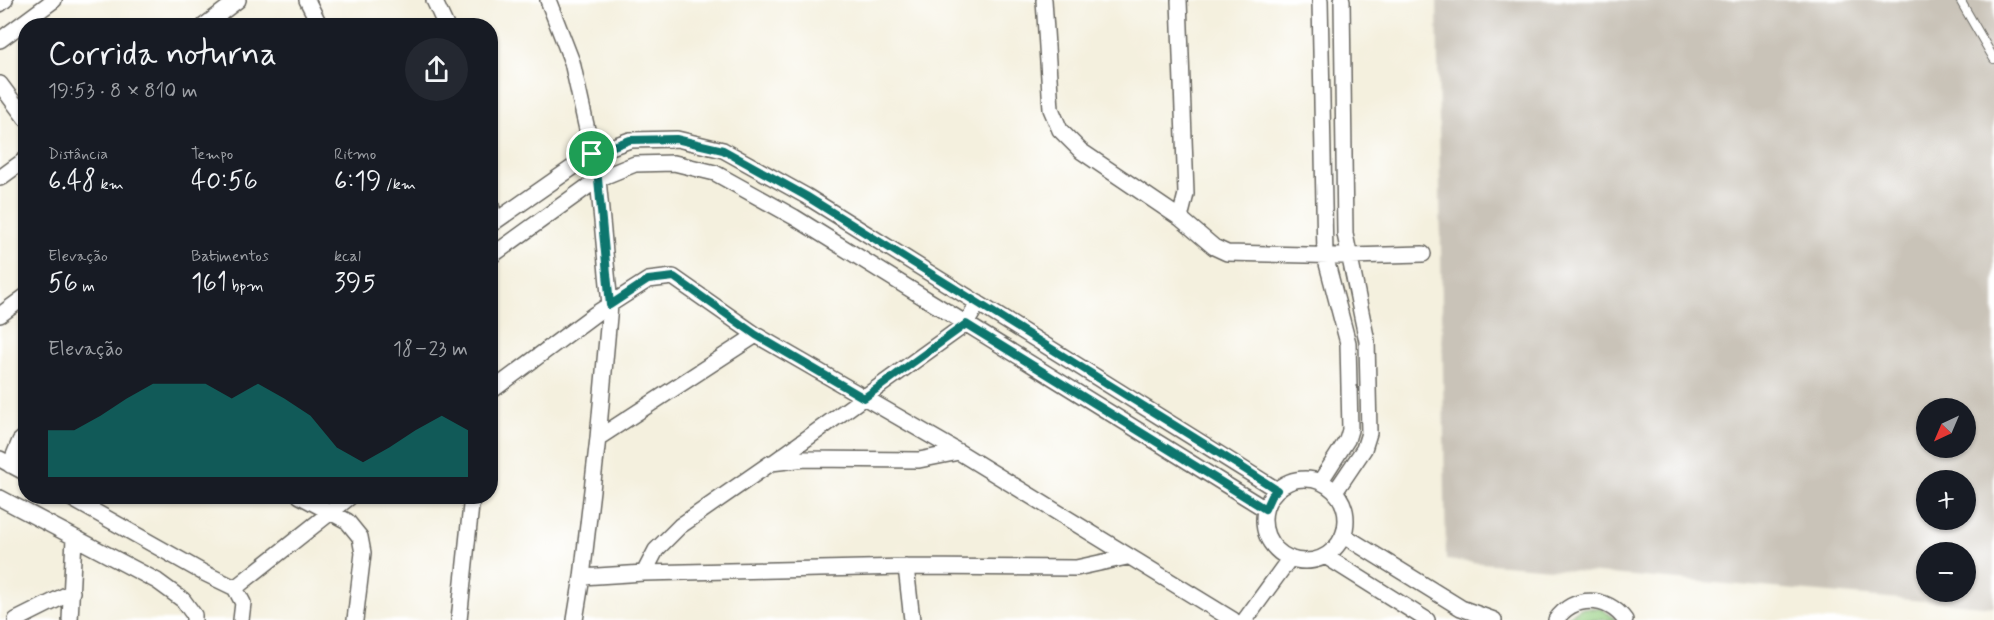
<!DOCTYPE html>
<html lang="pt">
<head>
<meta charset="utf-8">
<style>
	:root { --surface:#171b24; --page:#242831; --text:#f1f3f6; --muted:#9ea1a6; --accent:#0f766e }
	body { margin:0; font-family:Mynerve,sans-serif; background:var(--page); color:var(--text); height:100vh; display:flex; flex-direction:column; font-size:22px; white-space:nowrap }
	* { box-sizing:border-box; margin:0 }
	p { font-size:20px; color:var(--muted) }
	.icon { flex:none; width:33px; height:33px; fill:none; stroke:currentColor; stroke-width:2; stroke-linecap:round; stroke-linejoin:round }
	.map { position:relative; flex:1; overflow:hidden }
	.sheet { position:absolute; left:18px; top:18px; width:480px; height:486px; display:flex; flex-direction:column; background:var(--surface); border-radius:24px; box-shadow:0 2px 4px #0004 }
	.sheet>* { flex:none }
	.needle { width:39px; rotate:224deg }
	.tools { position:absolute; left:1916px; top:398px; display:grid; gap:12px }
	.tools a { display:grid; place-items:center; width:60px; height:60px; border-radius:50%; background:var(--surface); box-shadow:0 2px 4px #0004; font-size:30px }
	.pin { position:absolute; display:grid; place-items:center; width:51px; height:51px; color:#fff; margin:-26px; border:3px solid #fff; border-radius:50%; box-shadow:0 2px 6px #0007 }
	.round { display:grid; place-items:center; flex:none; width:63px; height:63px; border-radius:32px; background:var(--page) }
	.summary { display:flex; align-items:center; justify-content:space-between; height:102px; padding:0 30px }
	h1 { font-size:33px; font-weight:600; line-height:45px }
	.metrics { display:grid; grid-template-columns:repeat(3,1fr); gap:9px; height:102px; padding:6px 30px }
	.metrics div { display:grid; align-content:center }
	.metrics b { font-size:26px; font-weight:600 }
	.metrics small { font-size:16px; font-weight:400 }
	.metrics p { font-size:16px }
	.chart { height:168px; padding:12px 30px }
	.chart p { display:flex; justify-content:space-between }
	.chart svg { width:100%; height:108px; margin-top:6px; fill:var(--accent); opacity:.7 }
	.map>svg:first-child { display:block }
	.industrial { fill:#c9c3b8; fill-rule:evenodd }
	.grass { fill:url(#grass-tufts); stroke:#59764f; stroke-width:1.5 }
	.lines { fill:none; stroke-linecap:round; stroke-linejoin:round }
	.lane-casing { stroke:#686660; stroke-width:10 }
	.street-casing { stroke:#686660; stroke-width:18 }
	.lane { stroke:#fff; stroke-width:8 }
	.street { stroke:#fff; stroke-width:15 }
	.route-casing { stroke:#fff; stroke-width:12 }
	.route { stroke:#0f766e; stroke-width:8 }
</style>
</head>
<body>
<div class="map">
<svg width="1994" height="620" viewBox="0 0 1994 620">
	<defs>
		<pattern id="grass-tufts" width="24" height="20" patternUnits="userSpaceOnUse" patternTransform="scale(1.5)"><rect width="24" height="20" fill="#96cf82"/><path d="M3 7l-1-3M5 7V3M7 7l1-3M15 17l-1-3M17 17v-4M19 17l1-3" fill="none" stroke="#81b170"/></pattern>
	</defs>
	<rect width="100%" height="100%" fill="#fff"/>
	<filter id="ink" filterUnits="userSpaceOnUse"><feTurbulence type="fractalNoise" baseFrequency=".0167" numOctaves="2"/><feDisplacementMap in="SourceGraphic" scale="12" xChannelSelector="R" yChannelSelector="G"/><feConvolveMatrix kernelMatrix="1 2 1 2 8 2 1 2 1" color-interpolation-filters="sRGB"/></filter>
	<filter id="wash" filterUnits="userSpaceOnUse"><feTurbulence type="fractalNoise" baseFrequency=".008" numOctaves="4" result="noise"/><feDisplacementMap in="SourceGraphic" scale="24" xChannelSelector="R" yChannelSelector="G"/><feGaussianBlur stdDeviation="1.35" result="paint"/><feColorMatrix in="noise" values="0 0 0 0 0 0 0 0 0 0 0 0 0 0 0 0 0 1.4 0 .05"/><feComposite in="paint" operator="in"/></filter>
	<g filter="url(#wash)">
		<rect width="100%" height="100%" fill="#f4f0de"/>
		<path class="industrial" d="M 1437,0 L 1994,0 L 1994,607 L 1446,560 ZM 1926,408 L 1965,408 L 1965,447 L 1926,447 ZM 1926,480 L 1965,480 L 1965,519 L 1926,519 ZM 1926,552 L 1965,552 L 1965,591 L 1926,591 Z"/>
		<path class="grass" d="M 1581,608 L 1600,608 L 1617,620 L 1564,620 Z"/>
	</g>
	<g filter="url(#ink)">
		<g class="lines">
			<g class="lane-casing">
				<path id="lane" d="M 1960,0 L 1994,59"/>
			</g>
			<g class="street-casing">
				<path id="street" d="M 307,0 L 320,26
					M 434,0 L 446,26
					M 548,0 L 572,62 L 598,179 L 610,305 L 598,438 L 582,577 L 575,620
					M 1044,0 L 1051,109 L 1060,130 L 1081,151 L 1180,218 L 1214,247 L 1227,253 L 1350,256 L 1423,254
					M 1179,0 L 1186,194 L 1180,218
					M 0,4 L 5,0
					M 204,26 L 238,0
					M 0,40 L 54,0
					M 0,84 L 26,119
					M 0,178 L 26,159
					M 490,201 L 495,222
					M 490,225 L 592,154 L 630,140 L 677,139 L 723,150 L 806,196 L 1277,490
					M 490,257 L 598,179 L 635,164 L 674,163 L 715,173 L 794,217 L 1265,509
					M 0,315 L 26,296
					M 490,392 L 595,314 L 648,280 L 673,277 L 756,335 L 959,452
					M 598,438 L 756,335
					M 0,459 L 26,473
					M 774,462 L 966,324 L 978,303
					M 10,465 L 20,441 L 26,436
					M1264 520a41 41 0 1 1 82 0a41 41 0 1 1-82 0Z
					M 1320,482 L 1347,440 L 1350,430 L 1348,343 L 1325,256 L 1320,0
					M 1335,492 L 1364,449 L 1369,433 L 1367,341 L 1345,234 L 1342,0
					M 67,496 L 204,573 L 235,588 L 243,603 L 241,620
					M 300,496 L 347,521 L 360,537 L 363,553 L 355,620
					M 0,498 L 157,581 L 183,600 L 194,615 L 194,620
					M 1343,535 L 1461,608 L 1494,620
					M 1325,556 L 1427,620
					M 906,567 L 912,620
					M 644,573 L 656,550 L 680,526 L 771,463 L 805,459 L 919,460 L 959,452 L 1233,620
					M 582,577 L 644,573 L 906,567 L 1076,568 L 1127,557
					M 235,588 L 351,496
					M 16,620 L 72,592
					M 70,620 L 74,538
					M 459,620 L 472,496
					M 1245,620 L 1290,558
					M 1556,620 C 1573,595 1607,595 1625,620"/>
			</g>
			<use href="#lane" class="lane"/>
			<use href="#street" class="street"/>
		</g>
	</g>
	<g class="lines" filter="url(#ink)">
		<g class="route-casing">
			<path id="route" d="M 676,139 L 723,150 L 806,196 L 1243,468 L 1277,490 L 1271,496 L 1265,509 L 966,324 L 864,398 L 756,335 L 674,277 L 648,280 L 610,305 L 598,179 L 592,154 L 630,140 Z"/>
		</g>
		<use href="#route" class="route"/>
	</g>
</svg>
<div class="tools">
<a><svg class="needle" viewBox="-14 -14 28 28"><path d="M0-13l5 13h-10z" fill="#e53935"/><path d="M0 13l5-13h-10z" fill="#9ea1a6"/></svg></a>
<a>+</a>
<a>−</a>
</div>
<div class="pin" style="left:592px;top:154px;background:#1e9e55"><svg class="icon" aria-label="arrive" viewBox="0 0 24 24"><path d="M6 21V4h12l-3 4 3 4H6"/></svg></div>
<section class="sheet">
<div class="summary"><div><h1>Corrida noturna</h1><p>19:53 · 8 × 810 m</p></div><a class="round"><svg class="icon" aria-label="share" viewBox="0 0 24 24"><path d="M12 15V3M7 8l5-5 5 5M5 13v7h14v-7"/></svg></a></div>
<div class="metrics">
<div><p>Distância</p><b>6.48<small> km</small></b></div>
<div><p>Tempo</p><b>40:56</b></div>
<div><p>Ritmo</p><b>6:19<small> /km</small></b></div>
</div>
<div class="metrics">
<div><p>Elevação</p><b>56<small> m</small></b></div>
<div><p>Batimentos</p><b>161<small> bpm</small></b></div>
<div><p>kcal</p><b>395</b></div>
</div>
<div class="chart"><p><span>Elevação</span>18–23 m</p>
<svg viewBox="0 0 160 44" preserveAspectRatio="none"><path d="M0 44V25L10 25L20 19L30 12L40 6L50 6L60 6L70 12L80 6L90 12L100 19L110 32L120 38L130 32L140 25L150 19L160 25V44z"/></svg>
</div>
</section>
</div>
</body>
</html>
